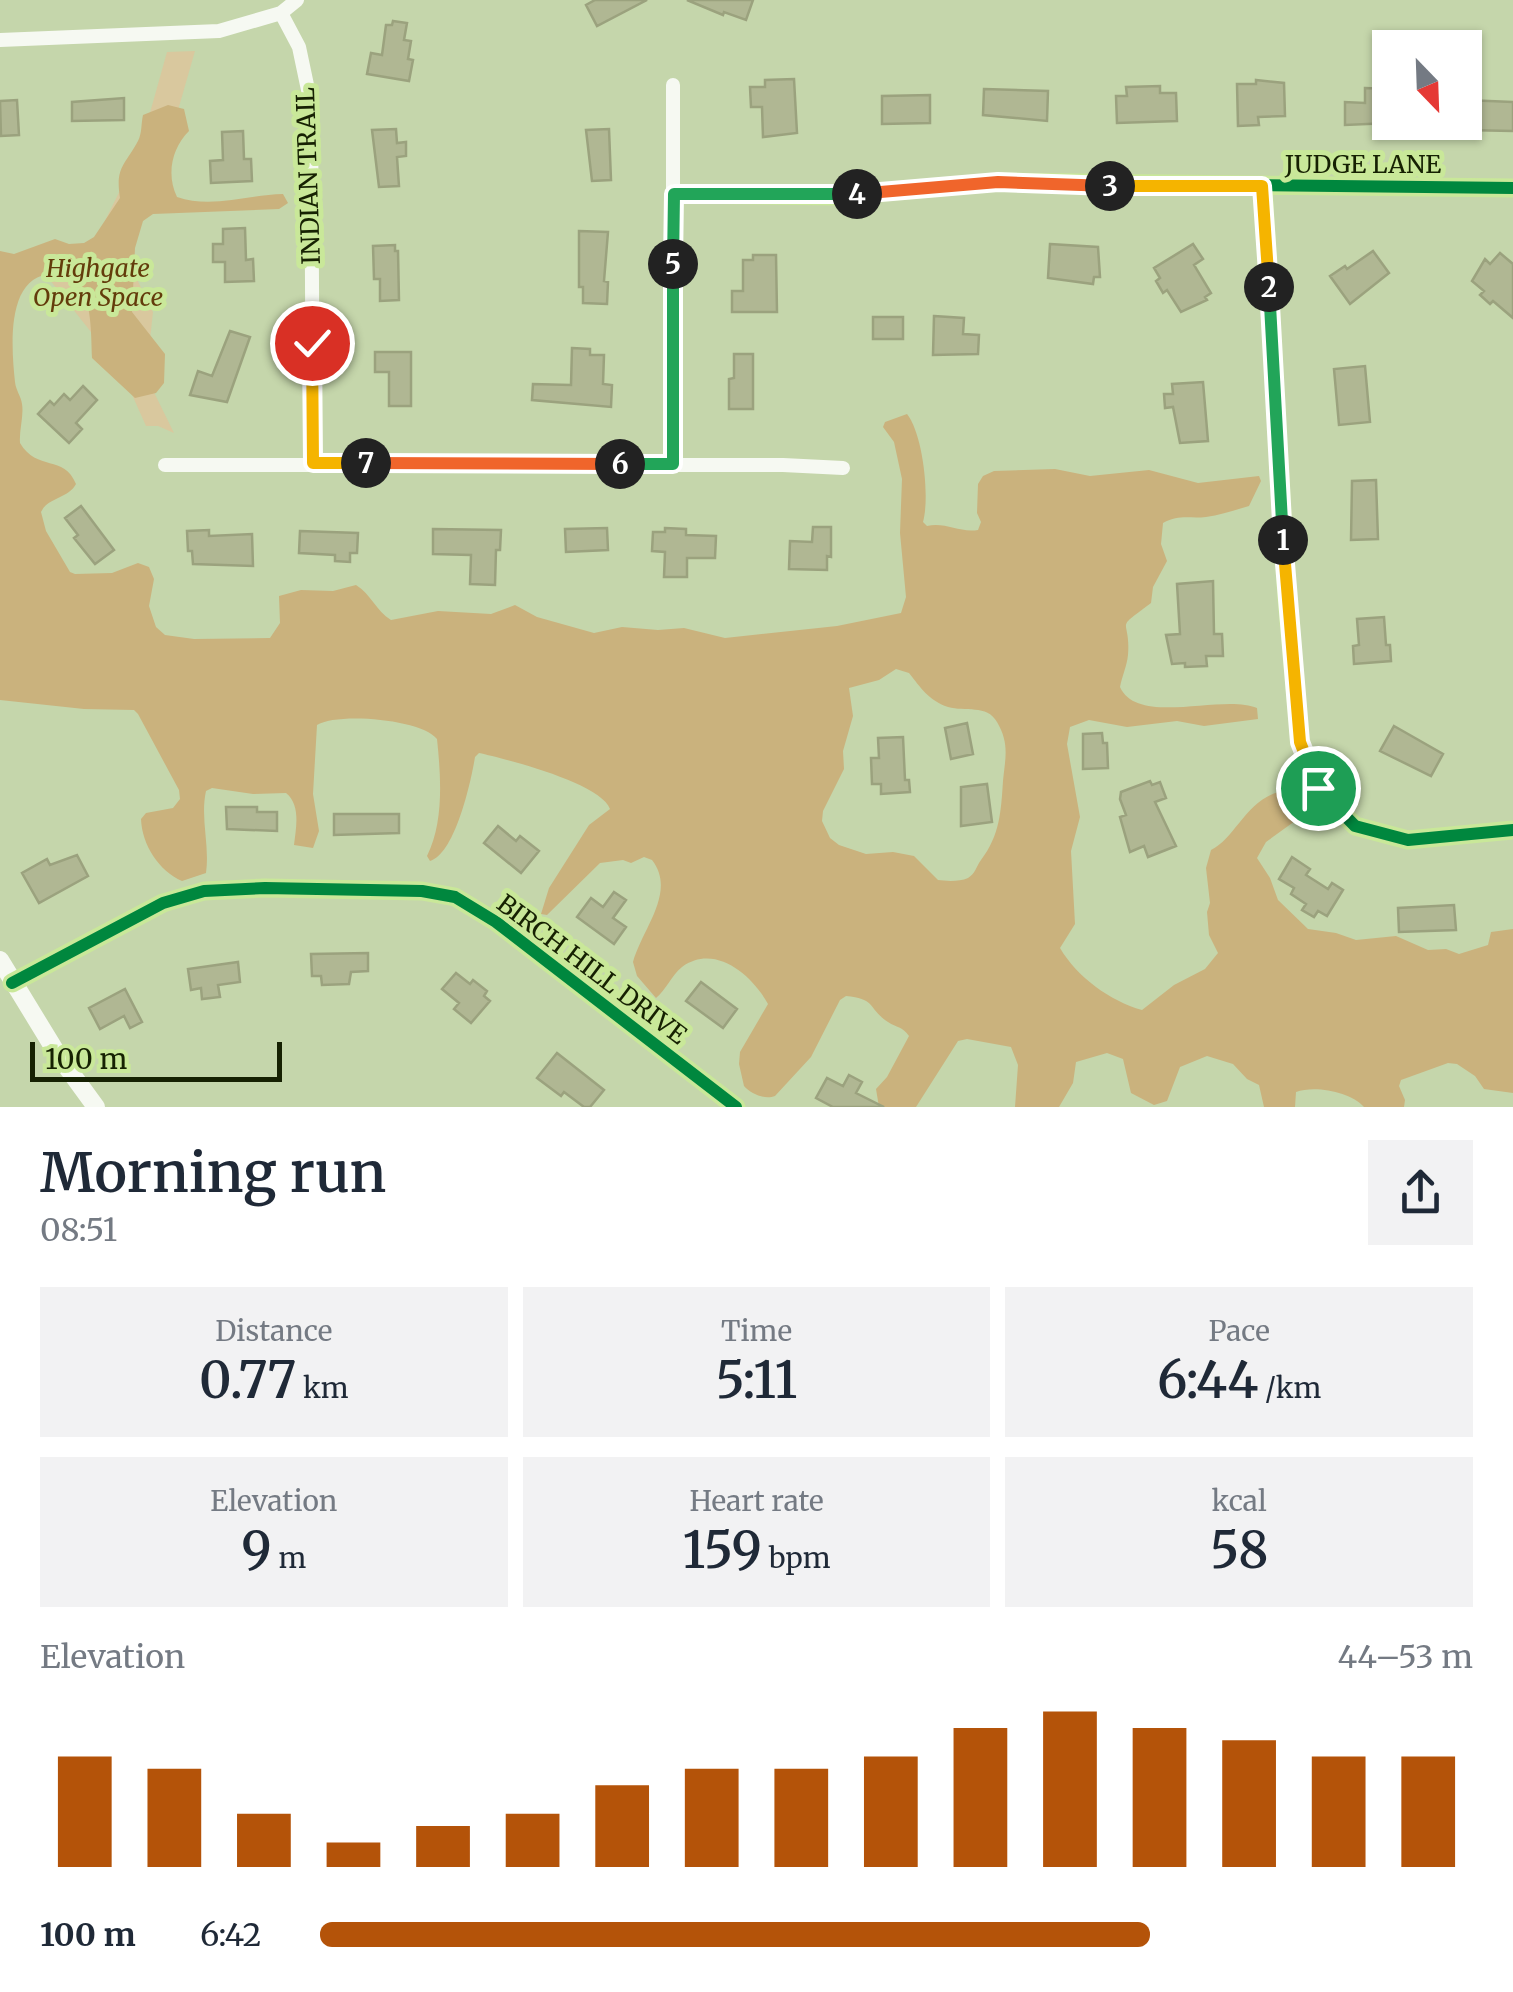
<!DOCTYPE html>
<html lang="en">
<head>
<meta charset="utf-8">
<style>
	:root { --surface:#fff; --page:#f2f2f3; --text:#1f2937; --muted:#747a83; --accent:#b45309 }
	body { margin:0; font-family:Merriweather,serif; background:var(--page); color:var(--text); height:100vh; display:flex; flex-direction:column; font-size:38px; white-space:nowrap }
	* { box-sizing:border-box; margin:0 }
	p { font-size:32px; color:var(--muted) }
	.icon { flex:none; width:55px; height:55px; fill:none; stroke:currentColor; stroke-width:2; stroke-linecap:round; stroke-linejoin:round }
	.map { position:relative; height:1107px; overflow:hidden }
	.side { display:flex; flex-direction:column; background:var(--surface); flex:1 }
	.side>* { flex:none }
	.needle { width:65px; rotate:157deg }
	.tools { position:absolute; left:1372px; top:30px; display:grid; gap:20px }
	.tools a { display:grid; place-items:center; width:110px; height:110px; border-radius:0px; background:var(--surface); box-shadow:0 2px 8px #0004; font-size:50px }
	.scale { position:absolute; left:30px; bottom:25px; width:252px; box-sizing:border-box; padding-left:10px; border:5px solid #162102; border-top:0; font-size:28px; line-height:35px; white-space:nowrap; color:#162102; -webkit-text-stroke:8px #c9e899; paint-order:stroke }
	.pin { position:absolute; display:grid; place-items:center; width:85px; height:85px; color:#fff; margin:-42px; border:5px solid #fff; border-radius:50%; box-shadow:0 2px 10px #0007 }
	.km { position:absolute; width:50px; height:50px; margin:-25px; border-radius:50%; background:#222; color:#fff; font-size:28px; line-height:50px; text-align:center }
	.round { display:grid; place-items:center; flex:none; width:105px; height:105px; border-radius:0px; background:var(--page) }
	.summary { display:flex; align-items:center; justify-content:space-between; height:170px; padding:0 40px }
	h1 { font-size:55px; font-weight:600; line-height:75px }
	.figures { display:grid; grid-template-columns:repeat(3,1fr); gap:15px; height:170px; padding:10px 40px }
	.figures div { display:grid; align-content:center; border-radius:0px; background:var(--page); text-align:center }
	.figures b { font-size:50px; font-weight:600 }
	.figures small { font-size:28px; font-weight:400 }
	.figures p { font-size:28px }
	.chart { height:280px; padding:20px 40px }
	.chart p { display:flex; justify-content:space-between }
	.chart svg { width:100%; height:180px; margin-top:10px; stroke:var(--accent); stroke-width:6 }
	ul { padding:0 40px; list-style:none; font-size:32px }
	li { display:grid; grid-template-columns:160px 120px 1fr; align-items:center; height:75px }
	li i { height:25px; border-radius:12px; background:var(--accent) }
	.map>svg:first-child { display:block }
	.green { fill:#d9c89e }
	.forest { fill:#cab27d; fill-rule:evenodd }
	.building { fill:#b0b793; stroke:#9ba27e; stroke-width:2.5 }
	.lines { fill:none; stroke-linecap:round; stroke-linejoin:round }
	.minor { stroke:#f6f9f2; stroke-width:14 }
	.tertiary { stroke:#f6f9f2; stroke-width:18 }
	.cycleway-casing { stroke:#c9e899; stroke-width:19 }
	.cycleway { stroke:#00873e; stroke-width:12 }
	.split-1-casing { stroke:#fff; stroke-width:20 }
	.split-2-casing { stroke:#fff; stroke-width:20 }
	.split-3-casing { stroke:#fff; stroke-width:20 }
	.split-4-casing { stroke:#fff; stroke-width:20 }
	.split-5-casing { stroke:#fff; stroke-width:20 }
	.split-6-casing { stroke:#fff; stroke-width:20 }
	.split-7-casing { stroke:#fff; stroke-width:20 }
	.split-8-casing { stroke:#fff; stroke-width:20 }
	.split-1 { stroke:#f5b400; stroke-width:12 }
	.split-2 { stroke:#22a559; stroke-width:12 }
	.split-3 { stroke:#f5b400; stroke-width:12 }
	.split-4 { stroke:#f0652b; stroke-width:12 }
	.split-5 { stroke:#22a559; stroke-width:12 }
	.split-6 { stroke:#22a559; stroke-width:12 }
	.split-7 { stroke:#f0652b; stroke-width:12 }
	.split-8 { stroke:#f5b400; stroke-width:12 }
	.labels { text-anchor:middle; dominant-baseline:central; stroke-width:10; stroke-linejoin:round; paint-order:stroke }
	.street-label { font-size:25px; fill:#162102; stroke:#c9e899 }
	.park-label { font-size:25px; font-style:italic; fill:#633c0b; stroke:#c9e899 }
</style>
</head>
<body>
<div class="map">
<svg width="1513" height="1107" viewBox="0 0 1513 1107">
	<rect width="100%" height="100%" fill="#c5d6ab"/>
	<path class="green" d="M 195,51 L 162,166 L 124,253 L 153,312 L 146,376 L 174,433 L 158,426 L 146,426 L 121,370 L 27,251 L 92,247 L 139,152 L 167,52 Z"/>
	<path class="forest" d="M 168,105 L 184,109 L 189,131 C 172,148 166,174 177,197 C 211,209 247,195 283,194 L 288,203 L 279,209 L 153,214 L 143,221 L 135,248 L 132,312 L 165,354 L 164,383 L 156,393 L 135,398 L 92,358 C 91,334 92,302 78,279 C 6,253 10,336 15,382 C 16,391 21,396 22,404 C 24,416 19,430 20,443 C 37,472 64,454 76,484 C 68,499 48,497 41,512 L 46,531 L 70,572 L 75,574 L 112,573 L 138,563 L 149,567 L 154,579 L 149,606 L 156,627 L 165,635 L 194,639 L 270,638 L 280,623 L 279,596 L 301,590 L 333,591 L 356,585 C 371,594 376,611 391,620 L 438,611 L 491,614 L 515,605 L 537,617 L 594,633 L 622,627 L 658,630 L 684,628 L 725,638 L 837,626 L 901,613 L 906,597 L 900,533 L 902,479 L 894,442 L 883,427 L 885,422 L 907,414 C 923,434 930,497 923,522 L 927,526 C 946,522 959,533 978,530 L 981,522 L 977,513 L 978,484 L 983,476 L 994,471 L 1055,469 L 1090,476 L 1149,470 L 1198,483 L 1259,476 L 1261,481 L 1249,506 C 1235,510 1220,515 1206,517 C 1189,519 1180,514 1163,523 L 1161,544 L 1167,561 L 1153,587 L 1151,603 C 1112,632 1131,616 1128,655 C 1127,666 1122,676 1120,687 C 1138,727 1223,693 1257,708 L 1258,719 L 1204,726 L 1177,721 L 1127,727 L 1089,720 L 1070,727 L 1067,744 L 1080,817 L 1071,851 L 1075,924 L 1060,948 C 1077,977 1110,1001 1142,1010 L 1174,985 L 1205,969 L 1218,953 L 1209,935 L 1207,912 L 1210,903 L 1206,868 L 1211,850 C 1236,838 1248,796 1284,791 L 1302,816 L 1266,842 L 1257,858 L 1270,878 L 1278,900 L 1308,929 L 1336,933 L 1356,940 L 1396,936 L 1428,950 L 1446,949 L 1459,954 L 1488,945 L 1491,932 L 1513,929 L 1513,1093 L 1484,1089 L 1475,1076 L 1457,1064 L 1448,1063 L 1401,1080 L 1399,1086 L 1405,1100 L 1404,1107 L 1364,1107 C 1351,1092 1315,1085 1296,1092 L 1295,1107 L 1264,1107 L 1259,1085 L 1247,1079 L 1233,1064 L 1207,1056 L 1180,1067 L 1167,1101 L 1154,1105 L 1131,1093 L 1123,1059 L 1107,1053 L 1076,1062 L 1073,1083 L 1059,1107 L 1015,1107 L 1018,1065 L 1011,1047 L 967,1039 L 958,1041 L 916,1107 L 879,1107 L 876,1089 L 887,1077 L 909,1036 C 902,1026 897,1028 888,1022 C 867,1008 877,999 846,996 L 840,1000 L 811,1057 L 775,1096 C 765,1100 751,1094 744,1086 L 739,1064 L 740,1052 L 768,1004 C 752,975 715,943 682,967 C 671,976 666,990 656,998 L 637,976 L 633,962 C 642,929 677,892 652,860 L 644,857 L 631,863 L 623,860 L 600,863 L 547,915 L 541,914 L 549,888 L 589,825 L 610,809 C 601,783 506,759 479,753 L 475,757 C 471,782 455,854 430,861 L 427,856 C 444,822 441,777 437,739 C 422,719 337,712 317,725 L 313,794 L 319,831 L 313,848 L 294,845 C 296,828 301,805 286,793 L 253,794 L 212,788 L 206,791 C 200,819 210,845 206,873 L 182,881 C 159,871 142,845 141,819 L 146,813 L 173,808 L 180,799 L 179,790 L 138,714 L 134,710 L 84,709 L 0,700 L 0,251 L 14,254 L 55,239 L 69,244 L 84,243 L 94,237 L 120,198 C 115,167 125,165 138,141 C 142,133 141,124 143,115 ZM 896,669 L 909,673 C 921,688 928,700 948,707 C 965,712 987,704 997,722 C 1010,744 1005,759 1003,781 C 1001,811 1000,835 981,860 C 976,867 975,874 968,878 C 959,882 946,881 938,880 L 914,856 L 893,852 L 866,854 L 839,845 L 830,838 L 822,821 L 823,811 L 844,769 L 843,751 L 853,716 L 849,688 L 879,680 Z"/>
	<path class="building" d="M 595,0 L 647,0 L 597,26 L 586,5 Z
		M 687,0 L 753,0 L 746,20 L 724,12 L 723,15 Z
		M 393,21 L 407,23 L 404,40 L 411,41 L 408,59 L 413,60 L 409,81 L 367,74 L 371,53 L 382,55 L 386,25 L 392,25 Z
		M 794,79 L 797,133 L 763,137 L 762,107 L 751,107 L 750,87 L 765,87 L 765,80 Z
		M 1256,80 L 1284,83 L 1285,116 L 1258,117 L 1259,125 L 1238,126 L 1237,84 L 1256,84 Z
		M 1160,86 L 1160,93 L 1176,93 L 1177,121 L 1117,123 L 1116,96 L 1127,96 L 1126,87 Z
		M 1365,88 L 1390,89 L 1390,123 L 1345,125 L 1345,102 L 1365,103 Z
		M 984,89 L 1048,91 L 1047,121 L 983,115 Z
		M 930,95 L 930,123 L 882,124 L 882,96 Z
		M 124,98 L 124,120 L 72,121 L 72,102 Z
		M 17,100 L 19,135 L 1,136 L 0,101 Z
		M 1465,100 L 1513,102 L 1513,131 L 1465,130 Z
		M 396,129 L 397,143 L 406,142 L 406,156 L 397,157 L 399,186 L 379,187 L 372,130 Z
		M 609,129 L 611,180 L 592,181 L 586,130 Z
		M 243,131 L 244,159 L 251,159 L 252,181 L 211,183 L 210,161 L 223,160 L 222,132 Z
		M 245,228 L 246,260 L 253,259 L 254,281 L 225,282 L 225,262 L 213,262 L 213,244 L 223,244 L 223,229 Z
		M 579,231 L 608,232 L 604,281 L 608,282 L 607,304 L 583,303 L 583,287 L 579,287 Z
		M 1050,244 L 1098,247 L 1100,277 L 1094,277 L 1093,284 L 1048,278 Z
		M 1193,244 L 1203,259 L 1194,265 L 1211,293 L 1205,297 L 1207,300 L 1181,312 L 1167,290 L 1163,293 L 1156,281 L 1160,278 L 1154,268 Z
		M 395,245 L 395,251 L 398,251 L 399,300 L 380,301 L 380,279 L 374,279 L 373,246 Z
		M 1373,251 L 1389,273 L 1350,304 L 1330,276 L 1345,266 L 1347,269 Z
		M 1500,253 L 1513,264 L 1513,318 L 1493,301 L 1490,304 L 1480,295 L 1484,291 L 1472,281 L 1485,259 L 1490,264 Z
		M 753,255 L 776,255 L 777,312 L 732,312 L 732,291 L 743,291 L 743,260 L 753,260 Z
		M 934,316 L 964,318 L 963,334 L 979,335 L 978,354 L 933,355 Z
		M 873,317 L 903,317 L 903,339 L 873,339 Z
		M 230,331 L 250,337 L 227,402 L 190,395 L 198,371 L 212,376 Z
		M 572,348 L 590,349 L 590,355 L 604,355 L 603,384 L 612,385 L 611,407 L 532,400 L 533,384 L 571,385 Z
		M 375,352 L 411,352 L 411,406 L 389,406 L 389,372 L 375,372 Z
		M 734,354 L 753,354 L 753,409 L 729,409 L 729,379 L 734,378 Z
		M 1365,366 L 1370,422 L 1339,425 L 1334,369 Z
		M 1203,382 L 1208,441 L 1180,443 L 1173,407 L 1165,408 L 1164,394 L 1173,394 L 1172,384 Z
		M 83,386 L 97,400 L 76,423 L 82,429 L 69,443 L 38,414 L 50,401 L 54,405 L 64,394 L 70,400 Z
		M 1376,480 L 1378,539 L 1351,540 L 1352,481 Z
		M 81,506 L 114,550 L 95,564 L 74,538 L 78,535 L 65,518 Z
		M 813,527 L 831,527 L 831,557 L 827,556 L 827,570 L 789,569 L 790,541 L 812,542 Z
		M 607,528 L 608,550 L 566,552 L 565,529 Z
		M 665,528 L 686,529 L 686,535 L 716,536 L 715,558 L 687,558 L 687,577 L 664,577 L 665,552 L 652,551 L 653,532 L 665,532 Z
		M 433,529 L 501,530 L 500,550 L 496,550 L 495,585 L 470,584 L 471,555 L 433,554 Z
		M 209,530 L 209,536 L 252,534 L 253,566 L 193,564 L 192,551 L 188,551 L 187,531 Z
		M 300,531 L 358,533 L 357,553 L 350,553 L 350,562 L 335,561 L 335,555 L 299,553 Z
		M 1213,581 L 1214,634 L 1222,634 L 1223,656 L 1206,656 L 1207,666 L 1185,667 L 1185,663 L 1172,664 L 1166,635 L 1180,634 L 1177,584 Z
		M 1384,617 L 1386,645 L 1390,645 L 1391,661 L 1354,664 L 1353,646 L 1359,645 L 1357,619 Z
		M 967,723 L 973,754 L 951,759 L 945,728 Z
		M 1394,726 L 1443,754 L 1431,776 L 1380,751 Z
		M 1102,733 L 1103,743 L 1107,743 L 1108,768 L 1083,769 L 1083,734 Z
		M 903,737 L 905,780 L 909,780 L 910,792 L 881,794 L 881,784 L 872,784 L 871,758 L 879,758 L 878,738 Z
		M 1150,781 L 1152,785 L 1160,782 L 1166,798 L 1155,802 L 1176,846 L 1148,857 L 1144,846 L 1130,852 L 1120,817 L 1126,815 L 1120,799 L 1121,792 Z
		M 987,784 L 992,822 L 961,826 L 961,787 Z
		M 226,807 L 257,807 L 257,812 L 277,812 L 277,831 L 227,829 Z
		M 334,814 L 399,814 L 399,833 L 334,835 Z
		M 498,826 L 516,841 L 520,836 L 539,851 L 521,873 L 484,843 Z
		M 77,855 L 88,876 L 39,903 L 22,873 L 47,859 L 50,865 Z
		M 1292,857 L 1310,869 L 1306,875 L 1328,889 L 1332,883 L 1343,890 L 1327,916 L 1318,911 L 1314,917 L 1302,910 L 1306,904 L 1291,894 L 1294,888 L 1279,879 Z
		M 614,892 L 626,900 L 613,918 L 626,927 L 614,944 L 577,917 L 591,898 L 603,907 Z
		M 1454,905 L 1456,930 L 1399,932 L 1398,908 Z
		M 368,953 L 368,971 L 351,972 L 349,984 L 322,985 L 321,976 L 312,976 L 311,954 Z
		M 238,962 L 240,982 L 218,985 L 220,997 L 202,999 L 201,988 L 191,990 L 188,969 Z
		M 456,973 L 470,984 L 473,980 L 487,991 L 484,996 L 490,1001 L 471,1023 L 454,1009 L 459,1003 L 442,989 Z
		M 701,982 L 737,1009 L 723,1028 L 686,1001 Z
		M 125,989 L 142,1022 L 130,1028 L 124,1016 L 100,1029 L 89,1008 Z
		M 557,1053 L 604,1090 L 590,1107 L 584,1107 L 564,1092 L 561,1096 L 537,1078 Z
		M 849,1075 L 862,1082 L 856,1093 L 884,1107 L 833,1107 L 816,1098 L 827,1078 L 843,1086 Z"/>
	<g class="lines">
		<path class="minor" d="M 281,13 L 299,47 L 311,104 L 313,463
			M 0,40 L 219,31 L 281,13 L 297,0
			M 1263,186 L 1287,600 L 1300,742 L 1319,789 L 1355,826 L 1408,840 L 1513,830
			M 674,194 L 837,196 L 998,182 L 1513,188
			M 673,464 L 673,85
			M 165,465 L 783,465 L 843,468
			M 12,983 L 163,903 L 204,891 L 265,888 L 422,891 L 455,897 L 496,922 L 736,1107"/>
		<path class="tertiary" d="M 0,960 L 58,1055 L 96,1107"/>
		<g class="cycleway-casing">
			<path id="cycleway" d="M 1263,186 L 1287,600 L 1300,742 L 1319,789 L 1355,826 L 1408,840 L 1513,830
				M 674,194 L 837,196 L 998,182 L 1513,188
				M 12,983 L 163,903 L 204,891 L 265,888 L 422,891 L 455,897 L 496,922 L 736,1107"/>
		</g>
		<use href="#cycleway" class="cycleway"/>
	</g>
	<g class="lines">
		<g class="split-1-casing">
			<path id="split-1" d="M 1283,540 L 1300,742 L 1318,788"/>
		</g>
		<g class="split-2-casing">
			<path id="split-2" d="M 1269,287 L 1283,540"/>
		</g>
		<g class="split-3-casing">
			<path id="split-3" d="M 1110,186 L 1262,186 L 1269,287"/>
		</g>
		<g class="split-4-casing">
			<path id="split-4" d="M 857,194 L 998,182 L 1110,186"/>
		</g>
		<g class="split-5-casing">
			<path id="split-5" d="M 673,264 L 674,194 L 857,194"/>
		</g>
		<g class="split-6-casing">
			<path id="split-6" d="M 620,464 L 673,464 L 673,264"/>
		</g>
		<g class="split-7-casing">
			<path id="split-7" d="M 366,463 L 620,464"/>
		</g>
		<g class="split-8-casing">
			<path id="split-8" d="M 312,343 L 313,463 L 366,463"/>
		</g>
		<use href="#split-1" class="split-1"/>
		<use href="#split-2" class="split-2"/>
		<use href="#split-3" class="split-3"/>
		<use href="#split-4" class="split-4"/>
		<use href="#split-5" class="split-5"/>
		<use href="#split-6" class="split-6"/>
		<use href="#split-7" class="split-7"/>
		<use href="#split-8" class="split-8"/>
	</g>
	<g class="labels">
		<g class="street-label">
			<text x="1363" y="164">JUDGE LANE</text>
			<text transform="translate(308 176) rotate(-92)">INDIAN TRAIL</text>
			<text transform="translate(592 969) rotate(37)">BIRCH HILL DRIVE</text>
		</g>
		<g class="park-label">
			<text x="98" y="268">Highgate<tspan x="98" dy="29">Open Space</tspan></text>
		</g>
	</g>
</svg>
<div class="tools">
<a><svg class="needle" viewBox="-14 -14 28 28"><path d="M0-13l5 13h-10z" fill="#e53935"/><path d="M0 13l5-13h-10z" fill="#747a83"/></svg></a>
</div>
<div class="scale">100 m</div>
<div class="pin" style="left:1318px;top:788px;background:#1e9e55"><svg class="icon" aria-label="arrive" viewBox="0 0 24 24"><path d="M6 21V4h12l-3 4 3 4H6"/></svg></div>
<div class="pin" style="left:312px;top:343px;background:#d93025"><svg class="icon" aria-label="check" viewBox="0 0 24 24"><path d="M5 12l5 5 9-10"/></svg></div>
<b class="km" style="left:1283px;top:540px">1</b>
<b class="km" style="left:1269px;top:287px">2</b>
<b class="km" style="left:1110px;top:186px">3</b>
<b class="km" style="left:857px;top:194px">4</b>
<b class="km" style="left:673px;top:264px">5</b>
<b class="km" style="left:620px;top:464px">6</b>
<b class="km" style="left:366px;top:463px">7</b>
</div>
<section class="side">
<div class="summary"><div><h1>Morning run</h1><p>08:51</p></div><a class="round"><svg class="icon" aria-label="share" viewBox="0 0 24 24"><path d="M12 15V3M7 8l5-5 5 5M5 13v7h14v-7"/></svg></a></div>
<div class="figures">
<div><p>Distance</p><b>0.77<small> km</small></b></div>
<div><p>Time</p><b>5:11</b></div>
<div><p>Pace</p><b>6:44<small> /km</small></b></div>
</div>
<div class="figures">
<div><p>Elevation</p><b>9<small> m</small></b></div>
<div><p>Heart rate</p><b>159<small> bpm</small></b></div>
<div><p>kcal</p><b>58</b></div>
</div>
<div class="chart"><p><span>Elevation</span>44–53 m</p>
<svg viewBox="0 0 160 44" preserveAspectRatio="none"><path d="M5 44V17M15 44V20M25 44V31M35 44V38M45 44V34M55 44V31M65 44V24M75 44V20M85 44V20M95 44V17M105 44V10M115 44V6M125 44V10M135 44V13M145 44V17M155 44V17"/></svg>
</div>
<ul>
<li><b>100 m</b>6:42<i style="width:72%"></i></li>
</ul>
</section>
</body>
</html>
